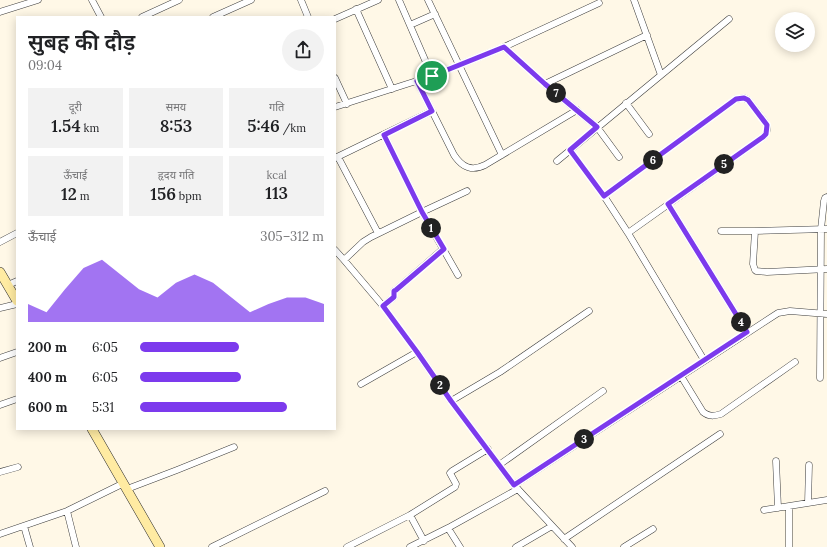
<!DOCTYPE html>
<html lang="hi">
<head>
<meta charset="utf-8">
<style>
	:root { --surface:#fff; --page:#f2f2f2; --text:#202124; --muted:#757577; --accent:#7c3aed }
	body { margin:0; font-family:Lora,"Noto Sans Devanagari",serif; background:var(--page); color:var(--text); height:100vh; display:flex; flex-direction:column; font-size:15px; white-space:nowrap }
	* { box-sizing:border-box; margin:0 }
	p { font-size:13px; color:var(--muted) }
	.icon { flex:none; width:22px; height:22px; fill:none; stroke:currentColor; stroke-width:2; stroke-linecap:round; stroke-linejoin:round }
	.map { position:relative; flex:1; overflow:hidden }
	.details { position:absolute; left:16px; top:16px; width:320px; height:414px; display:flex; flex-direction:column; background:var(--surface); border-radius:0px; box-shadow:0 2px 10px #0003 }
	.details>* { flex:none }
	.buttons { position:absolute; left:775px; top:12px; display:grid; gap:8px }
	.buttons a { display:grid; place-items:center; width:40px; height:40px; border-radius:50%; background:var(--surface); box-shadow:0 2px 10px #0003; font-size:20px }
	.pin { position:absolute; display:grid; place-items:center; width:34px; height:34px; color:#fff; margin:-17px; border:2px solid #fff; border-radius:50%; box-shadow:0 1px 4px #0007 }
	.km { position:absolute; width:20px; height:20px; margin:-10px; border-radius:50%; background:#222; color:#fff; font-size:11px; line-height:20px; text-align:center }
	.round { display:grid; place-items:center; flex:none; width:42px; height:42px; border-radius:21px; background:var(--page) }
	.headline { display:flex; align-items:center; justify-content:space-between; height:68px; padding:0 12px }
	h1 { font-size:22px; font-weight:600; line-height:30px }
	.metrics { display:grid; grid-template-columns:repeat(3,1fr); gap:6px; height:68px; padding:4px 12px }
	.metrics div { display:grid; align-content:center; border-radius:0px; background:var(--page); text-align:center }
	.metrics b { font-size:17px; font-weight:600 }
	.metrics small { font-size:11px; font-weight:400 }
	.metrics p { font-size:11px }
	.chart { height:112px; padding:8px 12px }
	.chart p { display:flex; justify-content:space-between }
	.chart svg { width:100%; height:72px; margin-top:4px; fill:var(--accent); opacity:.7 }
	ul { padding:0 12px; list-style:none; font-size:13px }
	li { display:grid; grid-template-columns:64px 48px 1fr; align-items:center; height:30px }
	li i { height:10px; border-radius:5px; background:var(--accent) }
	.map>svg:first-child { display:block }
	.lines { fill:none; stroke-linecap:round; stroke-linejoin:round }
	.street-casing { stroke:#3d3d3d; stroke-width:7 }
	.secondary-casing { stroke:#2c2c2c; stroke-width:10 }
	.street { stroke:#fff; stroke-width:6 }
	.secondary { stroke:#ffeba2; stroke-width:9 }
	.route-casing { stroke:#fff; stroke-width:8 }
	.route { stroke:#7c3aed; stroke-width:5 }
</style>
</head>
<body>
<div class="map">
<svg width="827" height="547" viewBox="0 0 827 547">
	<rect width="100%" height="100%" fill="#fff8e7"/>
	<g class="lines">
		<g class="street-casing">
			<path id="street" d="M 92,0 L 101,17
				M 301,0 L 308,17
				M 399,0 L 432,76
				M 428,0 L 502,155
				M 634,0 L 661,75
				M 356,9 L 392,89
				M 0,12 L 38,0
				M 142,17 L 179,0
				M 213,17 L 251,0
				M 335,19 L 378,0
				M 410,25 L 435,14
				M 504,47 L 545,84 L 597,127 L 619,157
				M 335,78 L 347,104
				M 417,81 L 454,155 C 462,167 471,172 485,165 L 577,110
				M 545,84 L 647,35
				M 626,103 L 649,134
				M 335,107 L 432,76 L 504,47 L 599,3
				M 384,135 L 422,212 L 458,275
				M 570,150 L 604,196 L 628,233 L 704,360
				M 338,157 L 378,233
				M 335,158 L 432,111
				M 557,161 L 729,19
				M 604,196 L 736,99 L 744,98 L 748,100 L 765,122 C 768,127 768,133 763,137 L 628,233
				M 668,204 L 747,332
				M 721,231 L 755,231 L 827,229
				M 755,231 L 753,264 L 755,270 L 756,271 L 767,272 L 827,269
				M 0,242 L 17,233
				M 335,250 L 344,260 L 383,306 L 417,352 L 451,401 L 514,485 L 572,547
				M 344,260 L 363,242 L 371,237 L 422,212 L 467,191
				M 8,285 L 17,281
				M 383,306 L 394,297 L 394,291 L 396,290 L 443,249
				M 0,308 L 17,304
				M 0,358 L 17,352
				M 681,376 L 703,412 C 709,417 714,416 721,414 L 795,362
				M 820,378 L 821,229 L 824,201 L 825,198 L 827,197
				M 361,384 L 417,352
				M 451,401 L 500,372 L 589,311
				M 0,405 L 17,399
				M 776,461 L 778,508
				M 499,465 L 603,391
				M 0,472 L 18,467
				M 514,485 L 778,313 L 790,311 L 827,314
				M 127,489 L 177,470 L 234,447
				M 808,503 L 809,465
				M 764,510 L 827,500
				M 67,511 L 76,547
				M 410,515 L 455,487 L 456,484 L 450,473 L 452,471 L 488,449
				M 24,526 L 30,547
				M 448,528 L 460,547
				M 0,534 L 67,511 L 124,483
				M 564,539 L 720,434
				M 212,547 L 325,491
				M 347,547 L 410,515 L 424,541
				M 410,547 L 448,528 L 518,489
				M 516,547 L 552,526
				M 624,547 L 653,529
				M 789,547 L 789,507"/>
		</g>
		<g class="secondary-casing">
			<path id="secondary" d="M 0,272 L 17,301
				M 92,429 L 160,547"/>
		</g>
		<use href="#street" class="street"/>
		<use href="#secondary" class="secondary"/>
	</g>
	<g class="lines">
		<g class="route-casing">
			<path id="route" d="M 504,47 L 545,84 L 597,127 L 570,150 L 604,196 L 736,99 L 744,98 L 748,100 L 767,125 L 766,134 L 763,137 L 668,204 L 747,332 L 514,485 L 451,401 L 417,352 L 383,306 L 394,297 L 394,291 L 396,290 L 444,249 L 422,212 L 384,135 L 432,111 L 417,81 L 432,76 Z"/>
		</g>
		<use href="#route" class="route"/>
	</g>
</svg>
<div class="buttons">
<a><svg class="icon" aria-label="layers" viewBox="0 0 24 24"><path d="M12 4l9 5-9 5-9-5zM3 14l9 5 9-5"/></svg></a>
</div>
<div class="pin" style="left:432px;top:76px;background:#1e9e55"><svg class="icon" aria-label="arrive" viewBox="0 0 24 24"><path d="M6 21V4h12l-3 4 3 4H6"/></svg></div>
<b class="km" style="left:431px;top:228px">1</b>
<b class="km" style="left:440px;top:385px">2</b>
<b class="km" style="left:584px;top:439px">3</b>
<b class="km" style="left:741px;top:322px">4</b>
<b class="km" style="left:724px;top:164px">5</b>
<b class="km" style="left:653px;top:160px">6</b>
<b class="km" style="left:556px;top:93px">7</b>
<section class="details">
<div class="headline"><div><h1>सुबह की दौड़</h1><p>09:04</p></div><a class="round"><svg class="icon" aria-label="share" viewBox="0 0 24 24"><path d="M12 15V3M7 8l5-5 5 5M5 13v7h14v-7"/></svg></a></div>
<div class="metrics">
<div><p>दूरी</p><b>1.54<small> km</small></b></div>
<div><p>समय</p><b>8:53</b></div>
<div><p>गति</p><b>5:46<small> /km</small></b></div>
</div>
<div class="metrics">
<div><p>ऊँचाई</p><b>12<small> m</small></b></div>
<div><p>हृदय गति</p><b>156<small> bpm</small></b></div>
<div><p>kcal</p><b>113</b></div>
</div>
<div class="chart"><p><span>ऊँचाई</span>305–312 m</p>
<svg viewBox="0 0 160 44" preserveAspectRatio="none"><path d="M0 44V33L10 38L20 24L30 11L40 6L50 15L60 24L70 29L80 20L90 15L100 20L110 29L120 38L130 33L140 29L150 29L160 33V44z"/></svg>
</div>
<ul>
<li><b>200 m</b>6:05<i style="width:54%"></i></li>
<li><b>400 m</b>6:05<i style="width:55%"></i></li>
<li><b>600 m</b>5:31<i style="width:80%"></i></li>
</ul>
</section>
</div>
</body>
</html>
